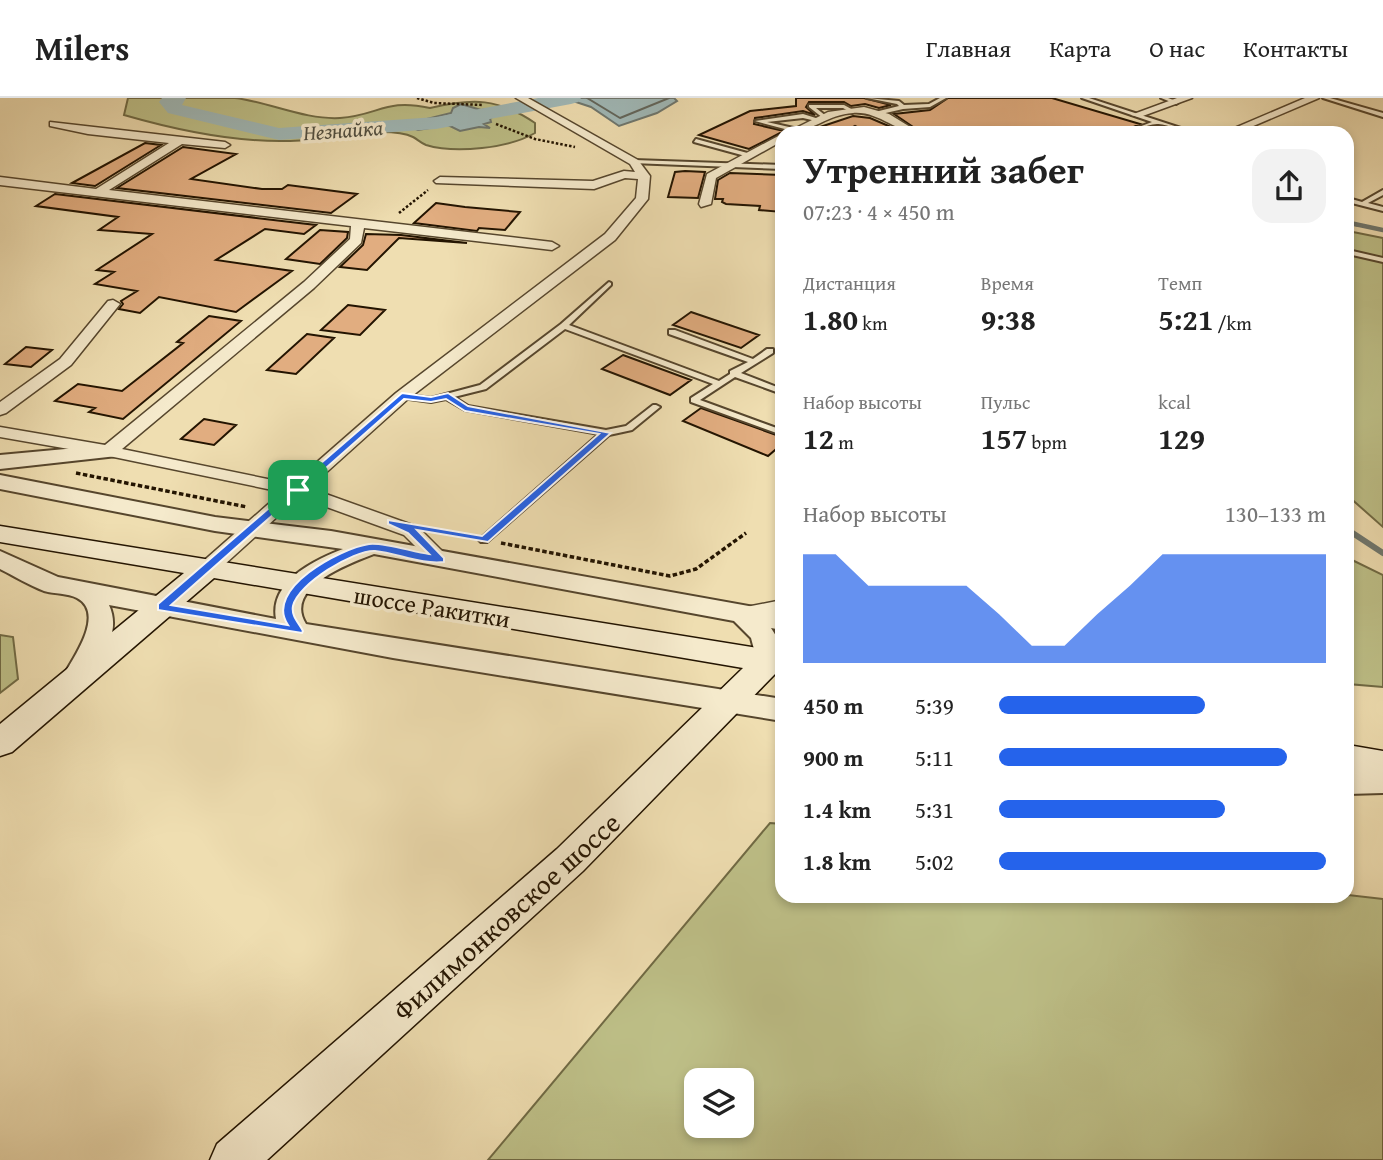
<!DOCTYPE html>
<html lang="ru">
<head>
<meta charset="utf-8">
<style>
	:root { --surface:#fff; --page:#f2f2f2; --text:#222; --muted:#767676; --line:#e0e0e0; --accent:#2563eb }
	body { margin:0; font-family:"Gentium Book Plus",serif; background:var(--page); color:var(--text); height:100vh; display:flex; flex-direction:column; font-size:26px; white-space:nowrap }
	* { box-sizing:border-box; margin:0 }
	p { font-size:23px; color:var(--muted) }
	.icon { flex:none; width:38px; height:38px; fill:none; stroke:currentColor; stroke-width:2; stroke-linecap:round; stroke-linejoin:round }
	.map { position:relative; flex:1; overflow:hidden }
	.sheet { position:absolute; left:775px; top:28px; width:579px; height:777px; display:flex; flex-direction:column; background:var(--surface); border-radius:21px; box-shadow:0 4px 10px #0003 }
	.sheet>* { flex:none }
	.tools { position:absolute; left:684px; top:970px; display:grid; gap:14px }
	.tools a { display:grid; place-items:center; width:70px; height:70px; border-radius:14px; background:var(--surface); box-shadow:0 4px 10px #0003; font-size:35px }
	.pin { position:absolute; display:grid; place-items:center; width:60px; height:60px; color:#fff; margin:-30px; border-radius:14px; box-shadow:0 4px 10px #0006 }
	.round { display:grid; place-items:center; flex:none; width:74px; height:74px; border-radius:21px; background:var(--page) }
	.head { display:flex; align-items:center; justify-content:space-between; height:119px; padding:0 28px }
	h1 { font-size:38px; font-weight:700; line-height:52px }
	.figures { display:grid; grid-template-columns:repeat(3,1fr); gap:10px; height:119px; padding:7px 28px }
	.figures div { display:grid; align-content:center }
	.figures b { font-size:30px; font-weight:700 }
	.figures small { font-size:19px; font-weight:400 }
	.figures p { font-size:19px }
	.chart { height:196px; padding:14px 28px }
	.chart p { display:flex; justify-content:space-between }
	.chart svg { width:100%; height:126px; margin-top:7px; fill:var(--accent); opacity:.7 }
	ul { padding:0 28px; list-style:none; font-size:23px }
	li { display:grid; grid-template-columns:112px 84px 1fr; align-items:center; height:52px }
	li i { height:18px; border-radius:9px; background:var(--accent) }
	header { display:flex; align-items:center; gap:42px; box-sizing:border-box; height:98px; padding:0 35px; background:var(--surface); border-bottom:2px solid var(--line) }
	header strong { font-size:33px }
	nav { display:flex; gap:38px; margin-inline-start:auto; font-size:24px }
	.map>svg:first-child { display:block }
	.green { fill:#bec088; stroke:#706a44; stroke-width:2; fill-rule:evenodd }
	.water { fill:#a0b9b8; stroke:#6e776f; stroke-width:2 }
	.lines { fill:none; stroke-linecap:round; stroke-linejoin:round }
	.shore { stroke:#62665c; stroke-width:2 }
	.stream-far2 { stroke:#6e776f; stroke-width:3.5 }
	.stream-far1 { stroke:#6e776f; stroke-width:4.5 }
	.stream { stroke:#6e776f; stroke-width:6 }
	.river { fill:#a0b9b8; fill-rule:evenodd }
	.building { fill:#e1ad80; stroke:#231401; stroke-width:2 }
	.service-casing { stroke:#56462d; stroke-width:4 }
	.minor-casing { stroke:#56462d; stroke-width:3 }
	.tertiary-casing { stroke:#56462d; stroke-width:4 }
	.secondary-casing { stroke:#231401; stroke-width:3 }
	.path-far1 { stroke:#231401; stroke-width:2.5; stroke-dasharray:2.5 2; stroke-linecap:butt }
	.path { stroke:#231401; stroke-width:3.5; stroke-dasharray:4.5 2.5; stroke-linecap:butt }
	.service { fill:#f5eacc; fill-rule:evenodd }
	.minor { fill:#f5eacc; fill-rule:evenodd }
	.tertiary { fill:#f5eacc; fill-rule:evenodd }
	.secondary { fill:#f5eacc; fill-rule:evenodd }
	.route { fill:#2563eb; stroke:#fff; stroke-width:2; fill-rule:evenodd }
	.labels { text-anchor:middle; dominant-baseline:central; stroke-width:7; stroke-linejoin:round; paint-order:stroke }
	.far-water-label { font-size:21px; font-style:italic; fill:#4f4e41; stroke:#f5eacc }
	.street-label { font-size:24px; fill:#231401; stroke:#f5eacc }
	.near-street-label { font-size:28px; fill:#231401; stroke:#f5eacc }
</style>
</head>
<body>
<header>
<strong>Milers</strong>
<nav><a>Главная</a><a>Карта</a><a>О нас</a><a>Контакты</a></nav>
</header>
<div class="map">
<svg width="1383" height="1062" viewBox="0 0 1383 1062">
	<rect width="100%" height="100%" fill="#efdeb1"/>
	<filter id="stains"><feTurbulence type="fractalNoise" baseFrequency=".00286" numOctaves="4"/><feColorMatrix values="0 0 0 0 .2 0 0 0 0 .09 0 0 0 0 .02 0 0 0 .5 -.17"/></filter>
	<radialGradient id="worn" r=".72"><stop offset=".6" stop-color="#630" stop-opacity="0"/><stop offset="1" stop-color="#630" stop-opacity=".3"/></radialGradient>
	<path class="green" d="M 128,0 C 163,0 200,0 235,0 C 269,4 305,22 340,20 C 380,17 385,0 430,10 C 473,0 498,0 535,25 L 535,35 C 509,50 456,56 426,47 C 421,45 417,41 413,39 C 405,35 390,34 381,34 C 350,34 318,43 286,43 C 231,44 176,32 124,17 Z
		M 1348,133 L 1383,140 L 1383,429 L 1348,398 Z
		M 1348,460 L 1383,477 L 1383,589 L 1348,586 Z
		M 0,537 L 13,539 L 18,581 L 0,595 Z
		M 770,725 L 782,726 L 782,798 L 1348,797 L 1383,801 L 1383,1062 L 488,1062 ZM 696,982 L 742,982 L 742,1027 L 696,1027 Z"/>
	<path class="water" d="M 564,0 L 674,0 L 677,3 L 657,15 L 619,28 L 591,9 Z
		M 461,6 L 481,12 L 504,9 L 510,12 L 490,20 L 491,24 L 484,26 L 490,30 L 479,29 L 460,33 L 448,27 L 418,32 L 408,28 L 415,24 L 451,15 L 453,10 Z"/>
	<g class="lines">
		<path class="shore" d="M 587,0 L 620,20 L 669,0"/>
		<path class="stream-far2" d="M 1348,125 L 1358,127"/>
		<path class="stream-far1" d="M 1350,125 L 1383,132"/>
		<path class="stream" d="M 1348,432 L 1383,455"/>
		<path class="river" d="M 162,0 L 186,0 L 182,7 L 279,30 L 436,19 L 538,0 L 581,0 L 578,4 L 571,6 L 436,31 L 279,42 L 168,15 L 159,4 Z"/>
	</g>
	<path class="building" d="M 796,0 L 864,0 L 891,7 L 879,10 L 865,6 L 851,8 L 844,4 L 809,4 L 806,9 L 815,17 L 803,13 L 755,20 L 754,26 L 784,33 L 749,51 L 699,37 L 750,13 L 796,8 Z
		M 948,0 L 1052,0 L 1140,26 L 1121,35 L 922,35 L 894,16 L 930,12 Z
		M 853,18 L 870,20 L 905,35 L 868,35 L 855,28 L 842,35 L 802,35 Z
		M 145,45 L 161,47 L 95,88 L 72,85 Z
		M 183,49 L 236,56 L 191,81 L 262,91 L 282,91 L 288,87 L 357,96 L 331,115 L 117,90 Z
		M 685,73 L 705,74 L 698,100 L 668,99 L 675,74 Z
		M 730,75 L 782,77 L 782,114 L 759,112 L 760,108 L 726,106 L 722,104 L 723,101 L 715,101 L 718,82 Z
		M 55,96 L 316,127 L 304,136 L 265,131 L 216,162 L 292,173 L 236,214 L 159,199 L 140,215 L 119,211 L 123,206 L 121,203 L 137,193 L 95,186 L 114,174 L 97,172 L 152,136 L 99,132 L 118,119 L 36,108 Z
		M 436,105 L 465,109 L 520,114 L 505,132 L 479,130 L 477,133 L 414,125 Z
		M 320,132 L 348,134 L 347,140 L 320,166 L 286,161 Z
		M 366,136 L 401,137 L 467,145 L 399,140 L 367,172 L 340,169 L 363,147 Z
		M 348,207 L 385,212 L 360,237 L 321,232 Z
		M 691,214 L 759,237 L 741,250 L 673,227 Z
		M 209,218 L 241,223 L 123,321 L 89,314 L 95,310 L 55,303 L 78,286 L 122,293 L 183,245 L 177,244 Z
		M 307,236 L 334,240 L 296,276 L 267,272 Z
		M 26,249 L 52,252 L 31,269 L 5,266 Z
		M 623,257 L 691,282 L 670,297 L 602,271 Z
		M 701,310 L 782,339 L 782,346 L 768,358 L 683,323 Z
		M 204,321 L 236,327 L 214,347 L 181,341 Z"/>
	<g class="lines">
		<g class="service-casing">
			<path id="service" d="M 867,0 L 899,3 L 904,7 L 929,6 L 940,0 L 946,0 L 930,9 L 903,11 L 877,17 L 875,14 L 899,8 L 897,6 Z
				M 1082,0 L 1089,0 L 1196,35 C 1182,35 1167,25 1157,26 C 1145,26 1135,35 1123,35 L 1152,24 Z
				M 1161,0 L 1168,0 L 1179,4 L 1176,6 Z
				M 1323,0 L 1330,0 L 1383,15 L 1383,19 Z
				M 809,7 L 844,7 L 855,13 L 852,15 L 843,10 L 816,10 L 826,18 L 823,20 L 809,9 Z
				M 803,16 L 819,21 L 816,23 L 803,20 L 767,24 L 798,31 L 796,34 L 755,23 Z
				M 696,41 L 751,56 L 752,57 L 749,59 L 694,44 Z
				M 634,62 L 782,67 L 782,71 L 632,65 L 632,63 Z
				M 1383,92 L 1383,97 L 1368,105 L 1383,109 L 1383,113 L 1348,104 L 1348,100 L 1362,104 Z
				M 1348,152 L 1383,160 L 1383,164 L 1348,156 Z
				M 609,184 L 611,185 L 611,187 L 569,227 L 719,283 L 730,276 L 730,273 L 748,264 L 669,236 L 669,232 L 675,232 L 753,261 L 767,251 L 773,251 L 773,255 L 741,275 L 782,291 L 782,296 L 735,279 L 700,302 L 782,332 L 782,337 L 691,304 L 691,300 L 713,286 L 565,231 L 486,291 L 454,299 L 468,308 L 606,332 L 626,328 L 653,307 L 656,307 L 660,309 L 632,332 L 609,337 L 487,444 L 481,444 L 479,442 L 481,440 L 599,336 L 465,312 L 446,301 L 431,304 L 402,300 L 398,298 L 402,296 L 431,300 L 480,287 L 561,226 Z"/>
		</g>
		<g class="minor-casing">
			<path id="minor" d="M 516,0 L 528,0 L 638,62 L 650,78 L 648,101 L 615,142 L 408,301 L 309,390 L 418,429 L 447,458 L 450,462 L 447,466 L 433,466 L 404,437 L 299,399 L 213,477 L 199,477 L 196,472 L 199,467 L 282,394 L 109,358 L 0,339 L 0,329 L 105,347 L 304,184 L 350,141 L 351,128 L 0,87 L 0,79 L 96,91 L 169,45 L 88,36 L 50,28 L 50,24 L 225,44 L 230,47 L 225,50 L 182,46 L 109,92 L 552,144 L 559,148 L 552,152 L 364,130 L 361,145 L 314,190 L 122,351 L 292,386 L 396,295 L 605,136 L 636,100 L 638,81 L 625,80 L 594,91 L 436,85 L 434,83 L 440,79 L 593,83 L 624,73 L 635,74 L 630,66 Z
				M 1177,0 L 1192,0 L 1140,19 L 1131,17 Z
				M 1305,0 L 1319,0 L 1237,35 L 1223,35 Z
				M 864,9 L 889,16 L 920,35 C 896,35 879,13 853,15 C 829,16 810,35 786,35 L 828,14 Z
				M 782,36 L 782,43 L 716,80 L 711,106 L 701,109 L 699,106 L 707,76 Z
				M 113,202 L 120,206 L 71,267 L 6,315 L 0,317 L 0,304 L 60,261 L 108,203 Z
				M 782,502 L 782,516 L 743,523 L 736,521 L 733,516 L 736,511 Z"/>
		</g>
		<g class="tertiary-casing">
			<path id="tertiary" d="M 109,347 L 117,348 L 120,353 L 117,358 L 0,371 L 0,357 Z
				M 0,377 L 215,419 L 331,433 L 782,514 L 782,532 L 771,530 C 779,542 786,556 779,570 L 769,573 L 759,570 L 751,540 L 734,523 L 374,456 C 348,466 283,490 306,526 L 782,601 L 782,623 L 393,560 L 109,507 C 122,535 101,561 87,585 L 77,588 L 67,585 L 63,578 C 73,561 106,515 77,500 C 68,495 54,496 44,493 C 29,487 14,478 0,471 L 0,453 L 58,479 L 276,521 C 269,484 314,462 343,451 L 215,433 L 0,391 Z
				M 1383,671 L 1383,695 L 1348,696 L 1348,672 Z"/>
		</g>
		<g class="secondary-casing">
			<path id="secondary" d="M 0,428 L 782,554 L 782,576 L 776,575 L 583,773 L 267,1062 L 210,1062 L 217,1046 L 557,751 L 743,570 L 214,480 L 12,654 L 0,658 L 0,626 L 184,475 L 0,444 Z
				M 1348,647 L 1383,653 L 1383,679 L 1348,673 Z"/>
		</g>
		<path class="path-far1" d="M 417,0 L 434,5 L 483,7
			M 496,26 L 535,41 L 575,49
			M 399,115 L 428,92"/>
		<path class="path" d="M 76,375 L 247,409
			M 439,433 L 472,440
			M 501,445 L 670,478 L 696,471 L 746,435"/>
		<use href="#service" class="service"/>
		<use href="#minor" class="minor"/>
		<use href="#tertiary" class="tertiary"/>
		<use href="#secondary" class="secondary"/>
	</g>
	<path class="route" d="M 402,295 L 431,299 L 448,295 L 468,308 L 611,335 L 488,444 L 417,432 L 444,460 L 444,464 C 422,467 397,455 375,453 C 353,452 298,486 293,508 C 291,518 299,525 303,533 L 302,535 L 158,512 L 158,506 ZM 404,301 L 431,304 L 446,301 L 465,313 L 599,336 L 482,438 L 388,422 L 388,426 L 408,435 L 429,456 C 413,454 384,444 369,446 C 341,450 263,491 288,527 L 171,507 Z"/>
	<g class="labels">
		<g class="far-water-label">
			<text transform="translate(343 32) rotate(-4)">Незнайка</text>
		</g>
		<g class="street-label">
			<text transform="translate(432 509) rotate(9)">шоссе Ракитки</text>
		</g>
		<g class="near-street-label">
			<text transform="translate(506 818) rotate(-42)">Филимонковское шоссе</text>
		</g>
	</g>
	<rect width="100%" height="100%" filter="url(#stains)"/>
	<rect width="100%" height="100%" fill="url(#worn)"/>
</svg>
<div class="tools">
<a><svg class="icon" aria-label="layers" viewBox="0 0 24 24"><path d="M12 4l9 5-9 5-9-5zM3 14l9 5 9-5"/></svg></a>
</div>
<div class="pin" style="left:298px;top:392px;background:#1e9e55"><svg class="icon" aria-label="arrive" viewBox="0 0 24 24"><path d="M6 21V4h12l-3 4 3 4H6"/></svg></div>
<section class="sheet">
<div class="head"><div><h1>Утренний забег</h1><p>07:23 · 4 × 450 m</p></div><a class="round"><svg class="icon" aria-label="share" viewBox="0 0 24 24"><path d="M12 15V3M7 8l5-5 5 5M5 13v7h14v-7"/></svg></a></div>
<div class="figures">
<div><p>Дистанция</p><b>1.80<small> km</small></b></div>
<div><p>Время</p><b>9:38</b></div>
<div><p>Темп</p><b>5:21<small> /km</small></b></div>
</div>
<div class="figures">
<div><p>Набор высоты</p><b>12<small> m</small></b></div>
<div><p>Пульс</p><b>157<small> bpm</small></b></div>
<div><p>kcal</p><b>129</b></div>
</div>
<div class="chart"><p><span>Набор высоты</span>130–133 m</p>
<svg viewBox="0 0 160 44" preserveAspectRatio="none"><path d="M0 44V6L10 6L20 17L30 17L40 17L50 17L60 27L70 38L80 38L90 27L100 17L110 6L120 6L130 6L140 6L150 6L160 6V44z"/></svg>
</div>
<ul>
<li><b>450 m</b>5:39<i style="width:63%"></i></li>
<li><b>900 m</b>5:11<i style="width:88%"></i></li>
<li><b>1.4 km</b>5:31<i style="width:69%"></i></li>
<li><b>1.8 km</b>5:02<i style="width:100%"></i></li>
</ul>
</section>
</div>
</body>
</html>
